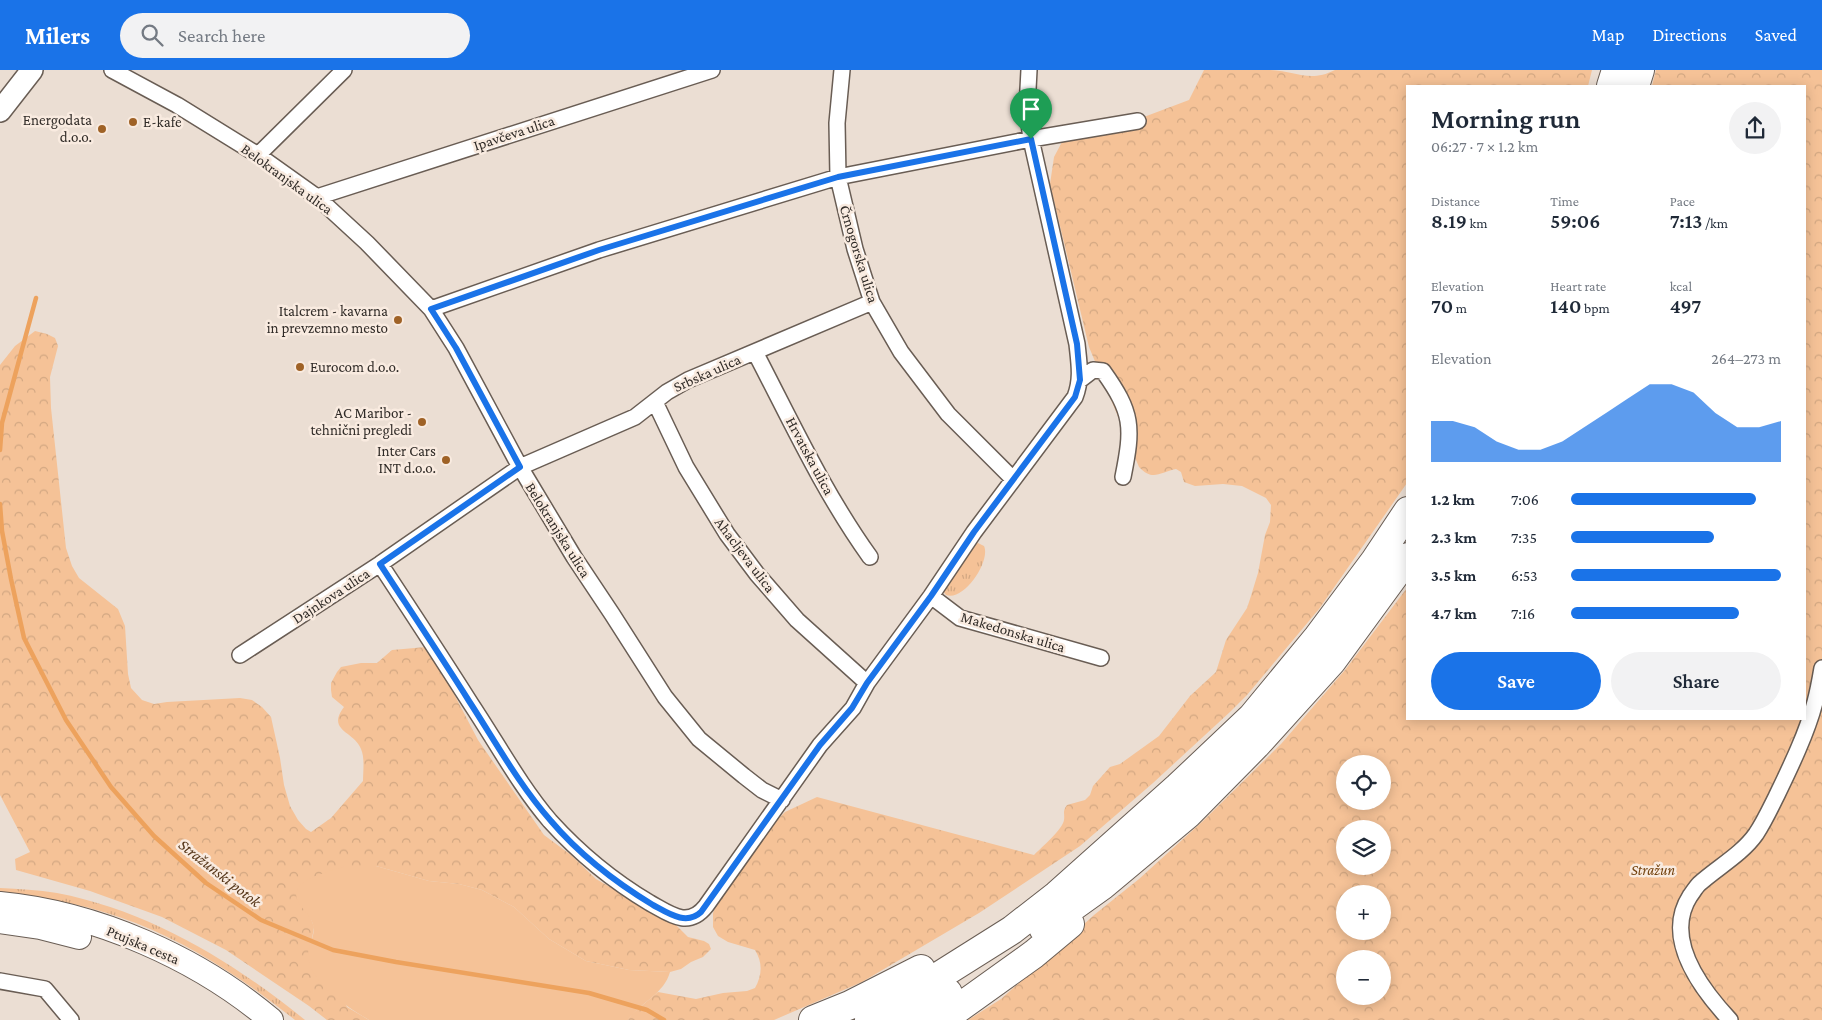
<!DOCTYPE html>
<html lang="en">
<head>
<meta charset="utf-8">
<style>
	:root { --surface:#fff; --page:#f2f2f3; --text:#1f2937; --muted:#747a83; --accent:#1a73e8 }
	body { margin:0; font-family:"Crimson Pro",serif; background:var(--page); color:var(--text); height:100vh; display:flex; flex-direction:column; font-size:19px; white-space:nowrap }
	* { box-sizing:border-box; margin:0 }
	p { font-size:16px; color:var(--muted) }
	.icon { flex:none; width:28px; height:28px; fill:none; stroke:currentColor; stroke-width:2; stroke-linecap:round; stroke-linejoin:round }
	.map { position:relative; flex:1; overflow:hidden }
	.panel { position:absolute; left:1406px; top:15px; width:400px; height:635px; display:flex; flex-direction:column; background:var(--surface); border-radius:0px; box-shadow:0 2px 12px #0003 }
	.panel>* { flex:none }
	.tools { position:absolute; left:1336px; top:685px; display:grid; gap:10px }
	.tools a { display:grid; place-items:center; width:55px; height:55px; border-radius:50%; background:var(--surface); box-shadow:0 2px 12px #0003; font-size:25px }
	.pin { position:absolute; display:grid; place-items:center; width:42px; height:42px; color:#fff; margin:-51px -21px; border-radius:50% 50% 50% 0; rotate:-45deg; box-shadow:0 0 5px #0007 }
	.pin .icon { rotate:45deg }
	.round { display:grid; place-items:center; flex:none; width:52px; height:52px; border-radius:26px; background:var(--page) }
	.head { display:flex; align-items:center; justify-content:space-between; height:85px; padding:0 25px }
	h1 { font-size:28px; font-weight:600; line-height:38px }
	.stats { display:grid; grid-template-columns:repeat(3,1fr); gap:8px; height:85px; padding:5px 25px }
	.stats div { display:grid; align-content:center }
	.stats b { font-size:21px; font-weight:600 }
	.stats small { font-size:14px; font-weight:400 }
	.stats p { font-size:14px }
	.chart { height:140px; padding:10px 25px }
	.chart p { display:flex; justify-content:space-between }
	.chart svg { width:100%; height:90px; margin-top:5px; fill:var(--accent); opacity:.7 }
	.action { display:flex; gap:10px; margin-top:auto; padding:10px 25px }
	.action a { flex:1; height:58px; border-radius:30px; background:var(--accent); color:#fff; font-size:20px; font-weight:600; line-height:58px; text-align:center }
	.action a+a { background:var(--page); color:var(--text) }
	ul { padding:0 25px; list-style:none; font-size:16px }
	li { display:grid; grid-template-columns:80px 60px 1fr; align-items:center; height:38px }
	li i { height:12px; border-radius:6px; background:var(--accent) }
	header { display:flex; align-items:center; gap:30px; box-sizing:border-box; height:70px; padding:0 25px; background:var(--accent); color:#fff }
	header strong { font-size:24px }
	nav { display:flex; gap:28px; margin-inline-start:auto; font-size:18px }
	.search { width:350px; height:45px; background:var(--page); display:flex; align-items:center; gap:12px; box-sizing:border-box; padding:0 18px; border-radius:28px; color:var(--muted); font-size:19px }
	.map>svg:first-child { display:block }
	.grass { fill:url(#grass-tufts) }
	.forest { fill:url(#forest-crowns); fill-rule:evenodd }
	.garden { fill:#f5c297 }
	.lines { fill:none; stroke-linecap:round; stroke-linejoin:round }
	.stream { stroke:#eda25d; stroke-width:4.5 }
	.street-casing { stroke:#695d54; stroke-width:18 }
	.secondary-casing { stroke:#695d54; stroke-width:24 }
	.primary-casing { stroke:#695d54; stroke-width:26 }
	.highway-casing { stroke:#695d54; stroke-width:30 }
	.street { stroke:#fff; stroke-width:15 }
	.secondary { stroke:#fff; stroke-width:21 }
	.primary { stroke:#fff; stroke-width:24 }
	.highway { stroke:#fff; stroke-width:28 }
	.route-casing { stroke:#fff; stroke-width:10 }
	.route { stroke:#1a73e8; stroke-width:6 }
	.poi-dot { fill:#9f6226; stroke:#f9ebe0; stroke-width:2 }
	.labels { text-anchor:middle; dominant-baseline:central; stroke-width:5; stroke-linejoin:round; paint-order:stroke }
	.poi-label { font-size:15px; fill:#302b27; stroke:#f9ebe0; text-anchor:end }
	.street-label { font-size:15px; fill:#302b27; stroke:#f9ebe0 }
	.park-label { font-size:15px; font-style:italic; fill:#754410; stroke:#f9ebe0 }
	.water-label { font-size:16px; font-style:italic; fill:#553619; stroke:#f9ebe0 }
</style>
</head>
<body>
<header>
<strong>Milers</strong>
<div class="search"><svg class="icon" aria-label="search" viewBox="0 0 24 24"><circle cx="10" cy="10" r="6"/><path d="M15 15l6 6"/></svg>Search here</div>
<nav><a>Map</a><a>Directions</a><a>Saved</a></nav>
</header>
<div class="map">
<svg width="1822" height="950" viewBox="0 0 1822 950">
	<defs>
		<pattern id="grass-tufts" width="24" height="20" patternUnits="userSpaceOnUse" patternTransform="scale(1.25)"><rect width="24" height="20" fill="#f5c297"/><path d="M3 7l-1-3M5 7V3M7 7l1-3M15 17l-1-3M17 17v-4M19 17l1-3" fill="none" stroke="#d2a782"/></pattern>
		<pattern id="forest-crowns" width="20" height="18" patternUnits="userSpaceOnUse" patternTransform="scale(1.25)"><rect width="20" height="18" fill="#f5c297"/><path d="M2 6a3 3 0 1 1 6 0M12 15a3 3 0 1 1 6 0" fill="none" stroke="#d2a782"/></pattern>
	</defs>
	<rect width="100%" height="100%" fill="#ebded3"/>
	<path class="grass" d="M 978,473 L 984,476 C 991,491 964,532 946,525 L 943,521 L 974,474 Z
		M 0,818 C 19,819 38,820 57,823 C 150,841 232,891 305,950 L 295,950 C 206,879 116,829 0,825 Z"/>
	<path class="forest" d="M 1204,0 C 1226,0 1248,0 1270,0 C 1297,1 1309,13 1335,0 L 1592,0 L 1588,16 L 1408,16 L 1407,413 L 1319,539 L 1247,625 L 1230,642 L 1153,713 L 1080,776 L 979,843 L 862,912 L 774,950 L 628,950 L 632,944 L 658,922 L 696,929 L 723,923 L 747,921 L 755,918 C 762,905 763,893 755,880 L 728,872 L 718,866 L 713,857 L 713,843 L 718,831 L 777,750 L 785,742 L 817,727 L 1034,785 C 1041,778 1063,759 1064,750 C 1065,743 1062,742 1067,735 L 1085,730 L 1090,725 L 1093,716 L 1110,697 L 1120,694 L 1159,666 L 1190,626 L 1216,602 L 1226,570 L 1247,538 L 1250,529 L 1258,503 L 1265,465 L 1270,452 L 1271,435 L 1266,428 L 1242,416 L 1223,414 L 1195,416 L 1184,412 L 1181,402 L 1176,399 C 1160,402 1153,412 1139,397 L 1089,277 L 1050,114 L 1054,87 L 1062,72 L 1074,65 L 1104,62 L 1189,30 Z
		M 1656,0 L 1822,0 L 1822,950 L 968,950 L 1001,929 L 1094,845 L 1139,809 L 1203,751 L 1281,674 L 1345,600 L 1407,518 L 1408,649 L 1805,649 L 1805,16 L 1652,16 ZM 1345,694 L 1382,694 L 1382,731 L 1345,731 ZM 1345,759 L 1382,759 L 1382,796 L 1345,796 ZM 1345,824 L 1382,824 L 1382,861 L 1345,861 ZM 1345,889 L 1382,889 L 1382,926 L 1345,926 Z
		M 35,261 L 47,264 L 55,268 L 58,276 L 50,307 L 51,338 L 66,478 L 72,496 L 79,508 L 118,539 L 125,556 L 128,604 L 131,618 L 142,630 L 154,634 L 167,632 L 240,628 L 252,630 L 262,637 L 271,647 L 280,688 L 284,715 L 290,736 L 298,750 L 306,759 L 311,762 L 331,748 L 363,711 C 363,701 365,688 361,679 C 354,661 326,661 344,637 L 332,627 L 331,620 L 331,613 L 337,602 L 341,597 L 361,593 L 377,593 L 392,580 L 426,577 L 441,599 L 478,670 L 544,765 L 571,785 L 596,809 L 676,855 L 688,867 L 704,871 L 709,874 L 711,879 L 703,887 L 691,892 L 681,899 L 670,902 L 629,900 L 586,891 L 549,869 L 514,837 L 482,820 L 459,814 L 429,811 L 376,796 L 299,832 L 310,846 L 314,857 L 312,869 L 347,937 L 369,950 L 327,950 L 309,936 L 226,880 L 162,847 L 90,821 L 16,800 L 15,789 L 30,782 L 0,725 L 0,295 L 15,276 Z"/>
	<path class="garden" d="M 346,796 L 376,796 L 429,811 L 459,814 L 482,820 L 514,837 L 549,869 L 586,891 L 629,900 L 670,902 C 664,924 640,933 628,950 L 369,950 C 349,938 308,912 308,885 C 308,876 316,865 313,855 C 311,845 301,839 297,829 C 290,809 332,801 346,796 Z"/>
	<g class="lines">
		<path class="stream" d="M 0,380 L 2,353 L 36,228
			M 0,434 L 2,461 L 11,509 L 24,568 L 66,650 L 111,717 L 154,766 L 206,813 L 261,850 L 333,880 L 396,892 L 589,923 L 647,940 L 664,950"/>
		<g class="street-casing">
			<path id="street" d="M 112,0 L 177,35 L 258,85 L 317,127 L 367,173 L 431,239 L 456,278 L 520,397 L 574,487 L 612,544 L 665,627 L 699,669 L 744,706 L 762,720 L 782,730
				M 842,0 L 837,53 L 838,107 L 855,179 L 872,232 L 901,282 L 948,344 L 1013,409
				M 258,85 L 344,0
				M 317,127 L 712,0
				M 431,239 L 599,180 L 838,107 L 1031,69 L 1138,51
				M 755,282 C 791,351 824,423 870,487
				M 1080,310 L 1093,300 L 1103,301 C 1133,343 1133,357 1123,407
				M 655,332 L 686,397 L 727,464 L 757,504 L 797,550 L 867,613
				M 380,494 C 411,541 441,587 471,634 C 497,673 520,716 550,751 C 579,783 613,811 650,833 C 670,844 688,859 706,836 L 820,675 L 853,638 L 867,613 L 931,526 L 974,462 L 1075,327 C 1082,309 1079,293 1077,274 L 1031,69 L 1027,38 L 1029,0
				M 931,526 L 960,548 L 1101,588
				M 240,585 L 380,494 L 520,397 L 635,347 L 667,322 L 688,310 L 872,232
				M 0,911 L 45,919 L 71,950
				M 1730,950 C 1701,919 1663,868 1690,826 C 1693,822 1696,817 1699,814 C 1718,797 1742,784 1756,764 C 1764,752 1770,739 1776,727 C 1790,698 1807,663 1815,632 C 1818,621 1820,610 1822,598"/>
		</g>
		<g class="secondary-casing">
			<path id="secondary" d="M 0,41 L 32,0"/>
		</g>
		<g class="primary-casing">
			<path id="primary" d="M 0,834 C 96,843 198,888 271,950
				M 0,851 L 40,857 L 79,867"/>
		</g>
		<g class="highway-casing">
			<path id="highway" d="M 1611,16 L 1616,0
				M 1635,16 L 1640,0
				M 1043,858 L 1103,815 L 1188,744 L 1256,675 L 1332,591 L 1408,487
				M 813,950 L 850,935 L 921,899
				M 869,950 L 1012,860 L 1057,825 L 1178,717 L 1252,647 L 1318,567 L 1374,492 L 1408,441
				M 907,950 L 948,923
				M 942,950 L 1034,884 L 1070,854"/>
		</g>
		<use href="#street" class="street"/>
		<use href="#secondary" class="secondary"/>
		<use href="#primary" class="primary"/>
		<use href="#highway" class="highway"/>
	</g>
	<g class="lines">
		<g class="route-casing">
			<path id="route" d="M 1031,69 L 1077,274 L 1080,310 L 1075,327 L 974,462 L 931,526 L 867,613 L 852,638 L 820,675 L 701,842 C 686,856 668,843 653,835 C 615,812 579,784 551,751 C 519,715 495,671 469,631 C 440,585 410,540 380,494 L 520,397 L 456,278 L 431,239 L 599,180 L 838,107 Z"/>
		</g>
		<use href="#route" class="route"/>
	</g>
	<g class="poi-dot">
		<circle cx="133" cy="52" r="5"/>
		<circle cx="102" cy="59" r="5"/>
		<circle cx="398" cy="250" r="5"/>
		<circle cx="300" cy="297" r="5"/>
		<circle cx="422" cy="352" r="5"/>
		<circle cx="446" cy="390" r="5"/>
	</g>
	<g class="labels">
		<g class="poi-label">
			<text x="92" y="50">Energodata<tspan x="92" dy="17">d.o.o.</tspan></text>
			<text x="143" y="52" text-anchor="start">E-kafe</text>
			<text x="388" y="241">Italcrem - kavarna<tspan x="388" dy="17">in prevzemno mesto</tspan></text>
			<text x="310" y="297" text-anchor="start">Eurocom d.o.o.</text>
			<text x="412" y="343">AC Maribor -<tspan x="412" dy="17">tehnični pregledi</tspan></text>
			<text x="436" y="381">Inter Cars<tspan x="436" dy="17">INT d.o.o.</tspan></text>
		</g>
		<g class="street-label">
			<text transform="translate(514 63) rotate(-18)">Ipavčeva ulica</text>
			<text transform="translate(287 109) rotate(36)">Belokranjska ulica</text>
			<text transform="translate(859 184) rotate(73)">Črnogorska ulica</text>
			<text transform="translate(707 303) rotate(-24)">Srbska ulica</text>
			<text transform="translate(810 386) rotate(62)">Hrvatska ulica</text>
			<text transform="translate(558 460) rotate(58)">Belokranjska ulica</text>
			<text transform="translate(745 485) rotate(53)">Ahacljeva ulica</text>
			<text transform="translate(331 526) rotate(-33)">Dajnkova ulica</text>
			<text transform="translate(1013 562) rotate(17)">Makedonska ulica</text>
			<text transform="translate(143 875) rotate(23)">Ptujska cesta</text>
		</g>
		<g class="park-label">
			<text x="1653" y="800">Stražun</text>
		</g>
		<g class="water-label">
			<text transform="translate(220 803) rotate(38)">Stražunski potok</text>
		</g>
	</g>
</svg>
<div class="tools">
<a><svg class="icon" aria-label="locate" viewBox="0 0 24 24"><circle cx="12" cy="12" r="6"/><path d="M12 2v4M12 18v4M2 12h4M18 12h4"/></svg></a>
<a><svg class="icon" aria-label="layers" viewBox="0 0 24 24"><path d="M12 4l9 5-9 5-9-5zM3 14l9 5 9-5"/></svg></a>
<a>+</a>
<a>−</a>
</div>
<div class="pin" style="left:1031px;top:69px;background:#1e9e55"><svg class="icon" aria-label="arrive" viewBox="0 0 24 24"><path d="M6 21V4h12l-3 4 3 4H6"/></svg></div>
<section class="panel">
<div class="head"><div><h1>Morning run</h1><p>06:27 · 7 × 1.2 km</p></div><a class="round"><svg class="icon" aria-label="share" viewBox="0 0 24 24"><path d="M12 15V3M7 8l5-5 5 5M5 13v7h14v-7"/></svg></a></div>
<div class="stats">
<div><p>Distance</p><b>8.19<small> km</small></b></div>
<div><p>Time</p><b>59:06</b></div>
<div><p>Pace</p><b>7:13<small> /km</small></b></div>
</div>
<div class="stats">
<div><p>Elevation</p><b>70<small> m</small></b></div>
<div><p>Heart rate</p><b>140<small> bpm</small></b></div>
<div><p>kcal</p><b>497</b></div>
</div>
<div class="chart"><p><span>Elevation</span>264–273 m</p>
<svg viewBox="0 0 160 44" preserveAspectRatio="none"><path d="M0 44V24L10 24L20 27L30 34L40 38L50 38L60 34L70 27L80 20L90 13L100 6L110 6L120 10L130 20L140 27L150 27L160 24V44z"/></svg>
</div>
<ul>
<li><b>1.2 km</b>7:06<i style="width:88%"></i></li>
<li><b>2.3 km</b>7:35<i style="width:68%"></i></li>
<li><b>3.5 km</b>6:53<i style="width:100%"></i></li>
<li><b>4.7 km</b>7:16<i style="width:80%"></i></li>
</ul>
<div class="action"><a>Save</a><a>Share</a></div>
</section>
</div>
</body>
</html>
